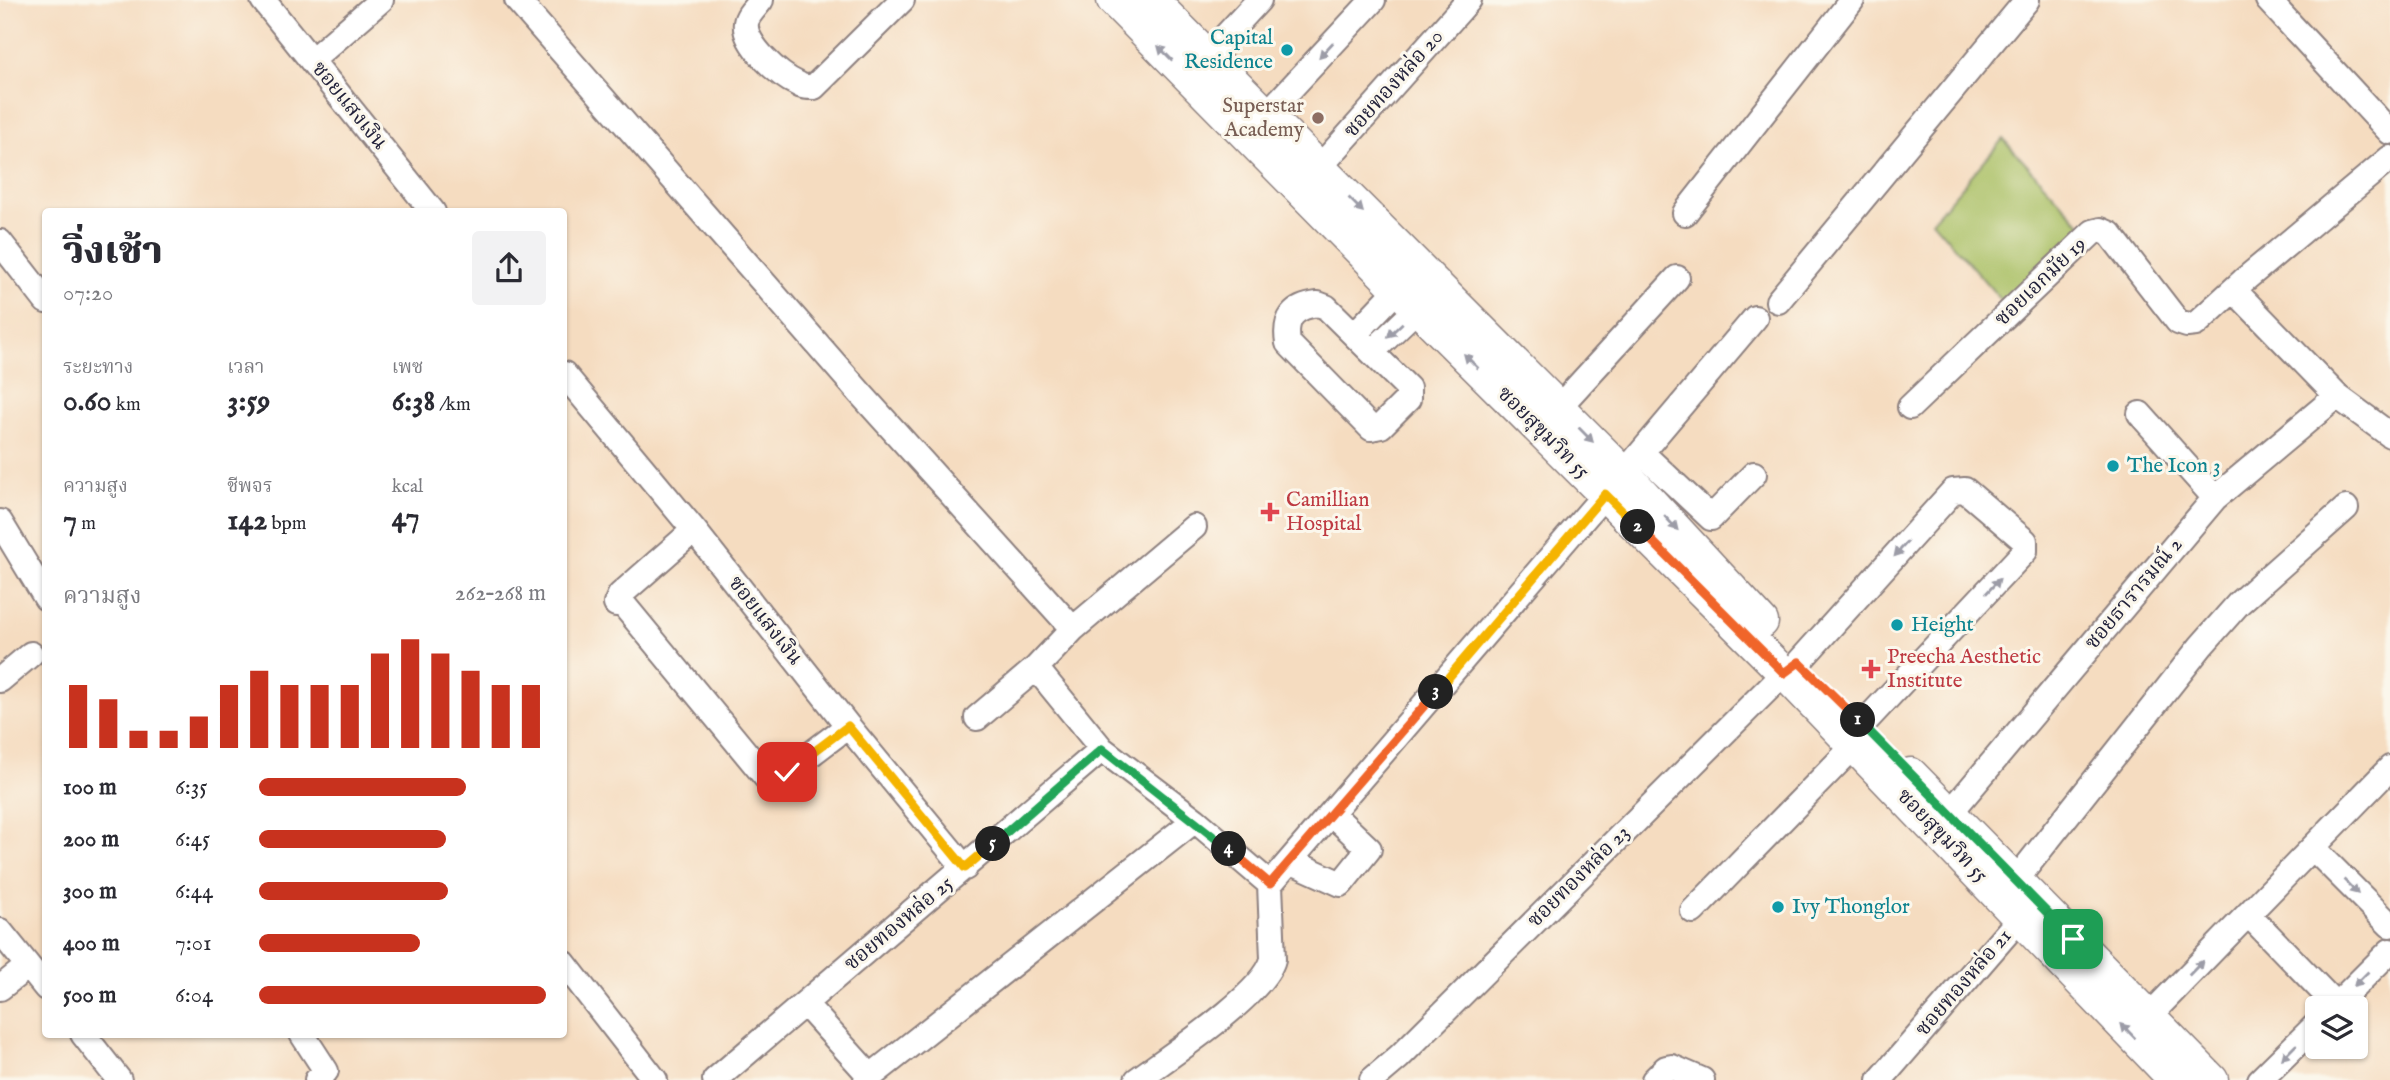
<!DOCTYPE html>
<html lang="th">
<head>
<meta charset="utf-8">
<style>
	:root { --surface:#fff; --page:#f2f2f3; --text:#2b2b33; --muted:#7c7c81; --accent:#c8321e }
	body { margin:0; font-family:"IM FELL English","Noto Serif Thai",serif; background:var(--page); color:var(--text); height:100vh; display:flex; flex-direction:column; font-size:26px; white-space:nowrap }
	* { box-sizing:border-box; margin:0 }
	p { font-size:23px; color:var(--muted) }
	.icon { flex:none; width:38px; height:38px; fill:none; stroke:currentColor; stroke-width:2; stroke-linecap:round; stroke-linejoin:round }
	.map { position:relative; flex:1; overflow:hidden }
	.details { position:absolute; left:42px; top:208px; width:525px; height:830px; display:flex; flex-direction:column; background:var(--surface); border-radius:7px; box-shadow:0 2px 5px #0004 }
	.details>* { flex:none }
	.tools { position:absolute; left:2305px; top:996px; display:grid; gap:14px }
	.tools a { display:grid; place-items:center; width:63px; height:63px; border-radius:7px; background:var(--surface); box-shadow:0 2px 5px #0004; font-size:35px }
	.pin { position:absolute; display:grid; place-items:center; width:60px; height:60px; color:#fff; margin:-30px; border-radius:14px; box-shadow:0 4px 10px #0006 }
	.km { position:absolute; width:35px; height:35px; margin:-18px; border-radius:50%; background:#222; color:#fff; font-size:19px; line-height:35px; text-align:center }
	.round { display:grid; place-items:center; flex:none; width:74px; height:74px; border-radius:7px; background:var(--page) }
	.head { display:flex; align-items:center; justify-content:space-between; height:119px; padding:0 21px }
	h1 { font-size:38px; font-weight:800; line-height:52px }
	.metrics { display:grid; grid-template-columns:repeat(3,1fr); gap:10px; height:119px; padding:7px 21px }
	.metrics div { display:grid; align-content:center }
	.metrics b { font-size:30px; font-weight:800 }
	.metrics small { font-size:19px; font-weight:400 }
	.metrics p { font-size:19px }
	.chart { height:196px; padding:14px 21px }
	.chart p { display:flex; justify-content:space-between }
	.chart svg { width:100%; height:126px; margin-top:7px; stroke:var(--accent); stroke-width:6 }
	ul { padding:0 21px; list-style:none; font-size:23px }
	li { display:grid; grid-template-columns:112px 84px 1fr; align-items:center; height:52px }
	li i { height:18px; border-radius:9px; background:var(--accent) }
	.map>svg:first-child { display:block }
	.green { fill:#a9bf64; stroke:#667050; stroke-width:2 }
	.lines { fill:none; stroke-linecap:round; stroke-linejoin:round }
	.minor-casing { stroke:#8c7f7e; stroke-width:28 }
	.major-casing { stroke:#8c7f7e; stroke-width:35 }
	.minor { stroke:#fff; stroke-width:24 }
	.major { stroke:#fff; stroke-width:32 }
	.oneway { fill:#9c9ca7 }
	.split-1-casing { stroke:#fff; stroke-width:14 }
	.split-2-casing { stroke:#fff; stroke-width:14 }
	.split-3-casing { stroke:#fff; stroke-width:14 }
	.split-4-casing { stroke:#fff; stroke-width:14 }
	.split-5-casing { stroke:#fff; stroke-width:14 }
	.split-6-casing { stroke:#fff; stroke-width:14 }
	.split-1 { stroke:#22a559; stroke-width:9 }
	.split-2 { stroke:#f0652b; stroke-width:9 }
	.split-3 { stroke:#f5b400; stroke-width:9 }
	.split-4 { stroke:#f0652b; stroke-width:9 }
	.split-5 { stroke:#22a559; stroke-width:9 }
	.split-6 { stroke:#f5b400; stroke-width:9 }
	.culture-dot { fill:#0f9aa8; stroke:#fbf7ec; stroke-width:2.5 }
	.education-dot { fill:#8d6e63; stroke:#fbf7ec; stroke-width:2.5 }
	.health-dot { fill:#e0444e; stroke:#fbf7ec; stroke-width:2.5 }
	.labels { text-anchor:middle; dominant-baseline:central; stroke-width:6; stroke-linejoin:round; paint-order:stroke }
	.culture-label { font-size:21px; fill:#0d838f; stroke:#fbf7ec; text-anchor:start }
	.street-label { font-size:21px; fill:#22223b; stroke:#fbf7ec }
	.education-label { font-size:21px; fill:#785e54; stroke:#fbf7ec; text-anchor:end }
	.health-label { font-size:21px; fill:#be3a42; stroke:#fbf7ec; text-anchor:start }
</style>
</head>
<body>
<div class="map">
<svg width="2390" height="1080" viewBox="0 0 2390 1080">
	<rect width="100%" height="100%" fill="#fbf7ec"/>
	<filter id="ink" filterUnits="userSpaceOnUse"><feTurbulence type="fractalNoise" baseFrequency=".0143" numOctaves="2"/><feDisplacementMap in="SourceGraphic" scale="14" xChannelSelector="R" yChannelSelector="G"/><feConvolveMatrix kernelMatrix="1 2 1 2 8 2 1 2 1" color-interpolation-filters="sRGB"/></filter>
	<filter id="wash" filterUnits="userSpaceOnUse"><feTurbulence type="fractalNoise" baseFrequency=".00686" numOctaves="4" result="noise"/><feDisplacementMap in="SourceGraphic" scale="28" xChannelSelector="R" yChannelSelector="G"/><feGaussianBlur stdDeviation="1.57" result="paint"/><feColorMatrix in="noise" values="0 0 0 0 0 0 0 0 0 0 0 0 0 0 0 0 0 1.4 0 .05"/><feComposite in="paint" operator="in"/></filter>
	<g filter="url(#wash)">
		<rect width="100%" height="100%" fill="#f5dcc0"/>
		<path class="green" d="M 2003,139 L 2089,233 L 2009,309 L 1932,221 Z"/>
	</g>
	<g filter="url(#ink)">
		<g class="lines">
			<g class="minor-casing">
				<path id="minor" d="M 263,0 L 433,212
					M 517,0 L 860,393 L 1073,629 L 1036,668 L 1102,749 L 1195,820 L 1270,884
					M 761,0 C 756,7 747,15 746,23 C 743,44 780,76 798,84 C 802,87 808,87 814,87 L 902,0
					M 2268,0 L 2390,132
					M 1207,56 L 1259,0
					M 312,60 L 381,0
					M 1266,115 L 1373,0
					M 1319,168 L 1469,0
					M 1685,213 L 1852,0
					M 0,242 L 46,301
					M 2234,290 L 2337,396 L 2390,435
					M 1778,301 L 2027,0
					M 1318,304 L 1326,307 L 1408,388 L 1408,399 L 1381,426 L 1371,428 L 1288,343 C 1284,318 1293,307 1318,304 Z
					M 1355,334 L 1398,289
					M 1372,352 L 1418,308
					M 564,374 L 694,530 L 848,726 L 965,868
					M 1559,407 L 1677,278
					M 1910,407 L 2093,232 L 2101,230 L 2110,234 L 2178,322 L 2187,325 L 2196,324 L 2243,281 L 2390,158
					M 2140,414 L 2215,498
					M 1642,453 L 1711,518 L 1754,474
					M 1624,473 L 1755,318
					M 0,522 L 46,598
					M 694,530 L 620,595 L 616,604 L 623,604 L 769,781 L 774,782 L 848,726
					M 1073,629 L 1194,527
					M 1799,662 L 1953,491 L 1965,490 L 2025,541 L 2025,551 L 1862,725
					M 0,680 L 31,654
					M 977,718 L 1036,668
					M 1950,813 L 2215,498 L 2337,396
					M 2313,848 L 2390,925
					M 1290,861 L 1341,884 L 1369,849 L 1331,813
					M 2016,880 L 2201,646 L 2239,603 L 2346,508
					M 1270,884 L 1605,494
					M 1693,911 L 1854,746
					M 2248,914 L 2336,1005
					M 0,931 L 46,988
					M 564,963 L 655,1080
					M 0,988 L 28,966
					M 805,1004 L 871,1077
					M 2333,1008 L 2390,951
					M 2149,1016 L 2390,768
					M 83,1034 L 119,1080
					M 302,1034 L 326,1071 L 317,1080
					M 715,1080 L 1102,749
					M 866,1080 L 1195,820
					M 1137,1080 C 1168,1057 1265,994 1273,959 L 1270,884
					M 1372,1080 L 1399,1057 L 1784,673
					M 1654,1080 L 1666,1068 L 1672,1067 L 1702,1080
					M 1880,1080 L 2020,918
					M 2260,1080 L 2317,1024"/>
			</g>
			<g class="major-casing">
				<path id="major" d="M 1113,0 L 1398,289 L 1784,673 L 2175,1080
					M 1152,0 L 1624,473 L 1762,622
					M 1911,774 L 2212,1080"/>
			</g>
			<use href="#minor" class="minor"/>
			<use href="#major" class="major"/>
		</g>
		<defs><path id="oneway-solid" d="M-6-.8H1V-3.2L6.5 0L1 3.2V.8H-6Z" transform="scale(1.75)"/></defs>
		<g class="oneway">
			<use href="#oneway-solid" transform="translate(1326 50) rotate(133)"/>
			<use href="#oneway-solid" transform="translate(1165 53) rotate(-135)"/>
			<use href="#oneway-solid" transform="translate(1356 205) rotate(45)"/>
			<use href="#oneway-solid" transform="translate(1395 330) rotate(137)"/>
			<use href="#oneway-solid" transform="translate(1471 361) rotate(-135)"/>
			<use href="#oneway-solid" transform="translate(1586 435) rotate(45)"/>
			<use href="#oneway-solid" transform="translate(1671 523) rotate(47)"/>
			<use href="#oneway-solid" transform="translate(1901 549) rotate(132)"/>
			<use href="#oneway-solid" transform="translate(1993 586) rotate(-47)"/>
			<use href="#oneway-solid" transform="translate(2351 887) rotate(45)"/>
			<use href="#oneway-solid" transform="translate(2196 968) rotate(-46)"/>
			<use href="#oneway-solid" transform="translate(2361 979) rotate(135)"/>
			<use href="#oneway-solid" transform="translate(2128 1031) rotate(-134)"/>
			<use href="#oneway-solid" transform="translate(2289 1052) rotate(135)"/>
		</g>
	</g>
	<g class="lines" filter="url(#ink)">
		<g class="split-1-casing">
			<path id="split-1" d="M 1858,720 L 2073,939"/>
		</g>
		<g class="split-2-casing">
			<path id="split-2" d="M 1638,527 L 1784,673 L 1799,662 L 1858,720"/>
		</g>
		<g class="split-3-casing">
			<path id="split-3" d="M 1436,692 L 1605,494 L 1638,527"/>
		</g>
		<g class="split-4-casing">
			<path id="split-4" d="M 1229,849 L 1270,884 L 1436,692"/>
		</g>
		<g class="split-5-casing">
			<path id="split-5" d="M 993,844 L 1102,749 L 1229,849"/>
		</g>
		<g class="split-6-casing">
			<path id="split-6" d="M 787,772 L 848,726 L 965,868 L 993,844"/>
		</g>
		<use href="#split-1" class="split-1"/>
		<use href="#split-2" class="split-2"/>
		<use href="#split-3" class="split-3"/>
		<use href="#split-4" class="split-4"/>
		<use href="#split-5" class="split-5"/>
		<use href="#split-6" class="split-6"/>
	</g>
	<g class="culture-dot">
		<circle cx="1287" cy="50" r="7"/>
		<circle cx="2113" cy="466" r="7"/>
		<circle cx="1897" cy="625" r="7"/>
		<circle cx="1778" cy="907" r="7"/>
	</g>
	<circle class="education-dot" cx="1318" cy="118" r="7"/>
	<g class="health-dot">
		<path d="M1266.5 501.5h7v7h7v7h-7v7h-7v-7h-7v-7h7z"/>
		<path d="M1867.5 658.5h7v7h7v7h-7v7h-7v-7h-7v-7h7z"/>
	</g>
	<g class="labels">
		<g class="culture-label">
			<text x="1273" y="38" text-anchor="end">Capital<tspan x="1273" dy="24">Residence</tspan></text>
			<text x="2127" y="466">The Icon 3</text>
			<text x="1911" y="625">Height</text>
			<text x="1792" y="907">Ivy Thonglor</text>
		</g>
		<g class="street-label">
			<text transform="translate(1394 84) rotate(-48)">ซอยทองหล่อ 20</text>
			<text transform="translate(349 106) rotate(51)">ซอยแสงเงิน</text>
			<text transform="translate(2041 282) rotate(-44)">ซอยเอกมัย 19</text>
			<text transform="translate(1543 433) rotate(45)">ซอยสุขุมวิท 55</text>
			<text transform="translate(2134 594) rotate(-50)">ซอยธารารมณ์ 2</text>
			<text transform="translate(765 621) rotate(52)">ซอยแสงเงิน</text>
			<text transform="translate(1942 836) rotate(46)">ซอยสุขุมวิท 55</text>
			<text transform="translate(1579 877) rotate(-45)">ซอยทองหล่อ 23</text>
			<text transform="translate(899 924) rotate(-40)">ซอยทองหล่อ 25</text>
			<text transform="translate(1964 983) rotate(-49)">ซอยทองหล่อ 21</text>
		</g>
		<g class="education-label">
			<text x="1304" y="106">Superstar<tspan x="1304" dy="24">Academy</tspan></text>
		</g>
		<g class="health-label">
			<text x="1286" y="500">Camillian<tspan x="1286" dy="24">Hospital</tspan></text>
			<text x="1887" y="657">Preecha Aesthetic<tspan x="1887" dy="24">Institute</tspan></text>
		</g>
	</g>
</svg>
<div class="tools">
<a><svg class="icon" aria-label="layers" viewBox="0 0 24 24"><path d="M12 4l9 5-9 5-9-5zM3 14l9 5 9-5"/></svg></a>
</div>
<div class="pin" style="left:2073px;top:939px;background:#1e9e55"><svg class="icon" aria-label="arrive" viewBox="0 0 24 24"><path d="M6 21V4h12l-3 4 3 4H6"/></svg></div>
<div class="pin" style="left:787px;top:772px;background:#d93025"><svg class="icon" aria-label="check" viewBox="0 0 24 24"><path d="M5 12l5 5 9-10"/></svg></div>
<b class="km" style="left:1858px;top:720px">1</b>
<b class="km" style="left:1638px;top:527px">2</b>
<b class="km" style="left:1436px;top:692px">3</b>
<b class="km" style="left:1229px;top:849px">4</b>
<b class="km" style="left:993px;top:844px">5</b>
<section class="details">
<div class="head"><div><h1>วิ่งเช้า</h1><p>07:20</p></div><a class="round"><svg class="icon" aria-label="share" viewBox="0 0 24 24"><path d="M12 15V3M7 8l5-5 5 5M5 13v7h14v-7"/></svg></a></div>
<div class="metrics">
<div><p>ระยะทาง</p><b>0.60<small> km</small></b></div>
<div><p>เวลา</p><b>3:59</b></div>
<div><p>เพซ</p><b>6:38<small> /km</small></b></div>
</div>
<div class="metrics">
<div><p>ความสูง</p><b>7<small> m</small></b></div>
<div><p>ชีพจร</p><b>142<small> bpm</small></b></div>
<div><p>kcal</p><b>47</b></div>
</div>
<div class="chart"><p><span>ความสูง</span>262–268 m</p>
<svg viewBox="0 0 160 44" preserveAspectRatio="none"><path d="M5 44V22M15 44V27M25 44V38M35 44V38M45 44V33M55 44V22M65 44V17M75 44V22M85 44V22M95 44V22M105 44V11M115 44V6M125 44V11M135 44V17M145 44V22M155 44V22"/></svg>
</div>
<ul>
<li><b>100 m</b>6:35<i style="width:72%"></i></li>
<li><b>200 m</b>6:45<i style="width:65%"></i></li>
<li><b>300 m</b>6:44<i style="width:66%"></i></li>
<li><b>400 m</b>7:01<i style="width:56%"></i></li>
<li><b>500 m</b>6:04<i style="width:100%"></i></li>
</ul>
</section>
</div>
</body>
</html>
